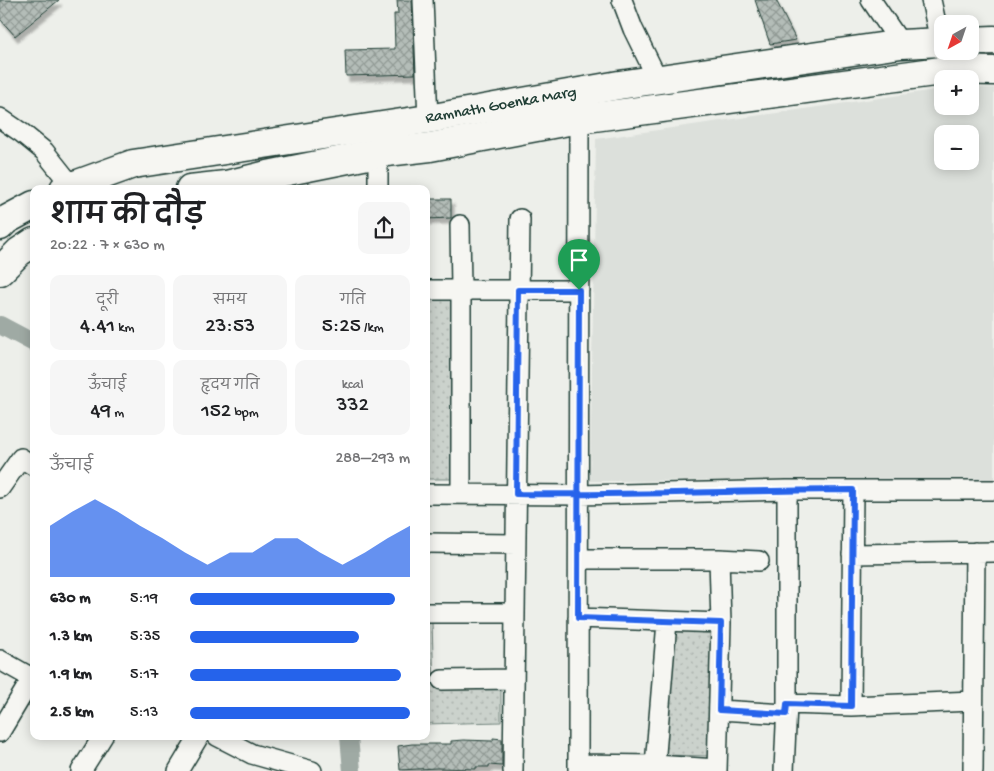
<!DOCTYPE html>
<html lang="hi">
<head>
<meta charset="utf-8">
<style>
	:root { --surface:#fff; --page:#f6f6f6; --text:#202124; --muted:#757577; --accent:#2563eb }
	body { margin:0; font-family:"Gochi Hand","Playpen Sans Deva",sans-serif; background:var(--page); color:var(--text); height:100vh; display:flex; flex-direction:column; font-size:19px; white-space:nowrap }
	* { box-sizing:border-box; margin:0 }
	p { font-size:16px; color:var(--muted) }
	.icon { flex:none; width:28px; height:28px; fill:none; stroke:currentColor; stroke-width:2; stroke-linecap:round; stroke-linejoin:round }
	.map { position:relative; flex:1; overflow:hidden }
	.sheet { position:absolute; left:30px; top:185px; width:400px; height:555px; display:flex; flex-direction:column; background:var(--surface); border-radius:10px; box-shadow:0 2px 12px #0003 }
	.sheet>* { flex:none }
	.needle { width:32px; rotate:220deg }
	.buttons { position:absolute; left:934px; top:15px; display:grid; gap:10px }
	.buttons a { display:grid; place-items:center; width:45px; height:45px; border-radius:10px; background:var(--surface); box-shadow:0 2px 12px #0003; font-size:25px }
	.pin { position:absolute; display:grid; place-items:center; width:42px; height:42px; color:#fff; margin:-51px -21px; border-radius:50% 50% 50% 0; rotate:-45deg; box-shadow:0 0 5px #0007 }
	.pin .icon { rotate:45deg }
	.round { display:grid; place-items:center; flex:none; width:52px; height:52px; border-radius:10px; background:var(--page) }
	.overview { display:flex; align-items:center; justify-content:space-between; height:85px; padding:0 20px }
	h1 { font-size:28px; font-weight:600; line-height:38px }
	.stats { display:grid; grid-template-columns:repeat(3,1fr); gap:8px; height:85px; padding:5px 20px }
	.stats div { display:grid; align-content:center; border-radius:10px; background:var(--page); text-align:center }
	.stats b { font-size:21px; font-weight:600 }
	.stats small { font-size:14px; font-weight:400 }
	.stats p { font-size:14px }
	.chart { height:140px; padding:10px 20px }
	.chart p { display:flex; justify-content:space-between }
	.chart svg { width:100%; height:90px; margin-top:5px; fill:var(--accent); opacity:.7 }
	ul { padding:0 20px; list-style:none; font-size:16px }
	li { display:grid; grid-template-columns:80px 60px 1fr; align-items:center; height:38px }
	li i { height:12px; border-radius:6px; background:var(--accent) }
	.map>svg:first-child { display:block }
	.built { fill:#dce0db; fill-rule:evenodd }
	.green { fill:url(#green-dots); stroke:#758880 }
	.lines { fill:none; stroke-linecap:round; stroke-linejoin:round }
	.canal { stroke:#9faaa4; stroke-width:18 }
	.building { fill:url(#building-cross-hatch); stroke:#1f3d34; filter:url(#shadow) }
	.street-casing { stroke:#1f3d34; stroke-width:22 }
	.secondary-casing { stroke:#1f3d34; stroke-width:31 }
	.street { stroke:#f6f6f2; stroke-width:19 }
	.secondary { stroke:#f6f6f2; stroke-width:28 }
	.route-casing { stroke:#fff; stroke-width:10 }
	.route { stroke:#2563eb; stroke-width:6 }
	.labels { text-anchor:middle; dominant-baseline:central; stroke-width:4; stroke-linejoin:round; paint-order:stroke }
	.street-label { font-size:16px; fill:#1f3d34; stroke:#f6f6f2 }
</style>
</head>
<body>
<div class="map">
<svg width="994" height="771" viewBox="0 0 994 771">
	<defs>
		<pattern id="green-dots" width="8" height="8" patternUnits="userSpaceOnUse" patternTransform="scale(1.25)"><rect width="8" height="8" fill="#cbd2cc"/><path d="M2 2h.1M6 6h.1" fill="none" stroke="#aeb5b0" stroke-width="1.8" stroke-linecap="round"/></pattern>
		<pattern id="building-cross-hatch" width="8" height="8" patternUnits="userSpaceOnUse" patternTransform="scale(1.25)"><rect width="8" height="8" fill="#b4bdb8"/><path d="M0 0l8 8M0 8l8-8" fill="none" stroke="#929b96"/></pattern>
		<filter id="shadow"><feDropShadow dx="3" dy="5.5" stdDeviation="1" flood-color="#0004"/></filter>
	</defs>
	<rect width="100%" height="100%" fill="#edefea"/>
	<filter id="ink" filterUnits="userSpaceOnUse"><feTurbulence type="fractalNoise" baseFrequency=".02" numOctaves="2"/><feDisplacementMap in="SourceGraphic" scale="10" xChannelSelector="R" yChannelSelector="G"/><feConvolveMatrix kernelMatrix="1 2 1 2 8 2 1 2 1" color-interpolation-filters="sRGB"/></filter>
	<g filter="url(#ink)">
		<path class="built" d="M 970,88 L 994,88 L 994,480 L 590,481 L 596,139 L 942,89 L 942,106 L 970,106 ZM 942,134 L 970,134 L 970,161 L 942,161 Z"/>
		<path class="green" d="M 426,297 L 454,297 L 456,479 L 426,479 Z
			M 662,615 L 717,617 L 714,756 L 660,755 Z
			M 426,622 L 432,622 L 434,687 L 501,686 L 501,722 L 426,724 Z"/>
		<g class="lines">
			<path class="canal" d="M 0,325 L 34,343
				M 349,736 L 352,771"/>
		</g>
		<path class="building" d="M 0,0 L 59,0 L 15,36 L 0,19 Z
			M 397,0 L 412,0 L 415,74 L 346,76 L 345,50 L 395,49 L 394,14 L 398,14 Z
			M 755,0 L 776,0 L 796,40 L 770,44 Z
			M 426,199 L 451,199 L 451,218 L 426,219 Z
			M 493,738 L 502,739 L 502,766 L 489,765 L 489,767 L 476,767 L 476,769 L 437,768 L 400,770 L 398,746 L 412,744 L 451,744 L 451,741 L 463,740 L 493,741 Z"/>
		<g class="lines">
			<g class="street-casing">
				<path id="street" d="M 423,0 L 428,119
					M 622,0 L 633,29 L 658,80
					M 871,0 L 901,44
					M 931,0 L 942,50
					M 0,118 L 22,133 L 44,151 L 71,185
					M 378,153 L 378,189
					M 460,225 L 461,289 L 461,493
					M 426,290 L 579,290
					M 0,488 L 21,458 L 34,466
					M 426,494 L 579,495 L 787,490 L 994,490
					M 426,543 L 515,544
					M 852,554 L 994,552
					M 579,559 L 719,559 L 759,561
					M 426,613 L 514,613
					M 578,618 L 721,623
					M 0,660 L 32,678
					M 442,680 L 514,679
					M 787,704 L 851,706 L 973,701
					M 851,706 L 853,490
					M 719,710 L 786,714
					M 0,732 L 34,675
					M 217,736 L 252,754 L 312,771
					M 578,764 L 655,765 L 717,769
					M 655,765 L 667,622
					M 81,771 L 103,736
					M 178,771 L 199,736
					M 513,771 L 520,219
					M 578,771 L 579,119
					M 717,771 L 721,623 L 719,559
					M 784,771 L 787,704 L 787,490
					M 973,771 L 975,552"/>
			</g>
			<g class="secondary-casing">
				<g id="secondary">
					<path d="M 970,41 L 994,40"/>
					<path id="s1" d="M 64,189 L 133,164 L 428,119 L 619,85 L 901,44 L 942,42"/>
					<path d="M 190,189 L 226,185 L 263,176 L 378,153 L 430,147 L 579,119 L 949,70 L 994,71"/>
					<path d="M 0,226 L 6,220 L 34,205"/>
					<path d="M 0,271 L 19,252 L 34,242"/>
				</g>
			</g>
			<use href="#street" class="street"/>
			<use href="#secondary" class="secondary"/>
		</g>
	</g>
	<g class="lines" filter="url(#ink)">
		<g class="route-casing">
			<path id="route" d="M 579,290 C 579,400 578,509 578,618 L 721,623 L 719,710 L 786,714 L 787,704 L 851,706 L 853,490 C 741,490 628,496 516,494 L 518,290 L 579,290"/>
		</g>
		<use href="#route" class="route"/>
	</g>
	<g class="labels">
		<g class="street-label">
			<text stroke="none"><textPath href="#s1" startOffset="446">Ramnath Goenka Marg</textPath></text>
		</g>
	</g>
</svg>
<div class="buttons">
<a><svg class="needle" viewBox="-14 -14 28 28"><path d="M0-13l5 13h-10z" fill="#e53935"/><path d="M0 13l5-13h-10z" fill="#757577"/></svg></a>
<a>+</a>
<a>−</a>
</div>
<div class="pin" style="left:579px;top:290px;background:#1e9e55"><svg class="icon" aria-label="arrive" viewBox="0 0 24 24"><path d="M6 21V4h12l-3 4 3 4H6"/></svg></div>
<section class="sheet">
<div class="overview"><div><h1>शाम की दौड़</h1><p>20:22 · 7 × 630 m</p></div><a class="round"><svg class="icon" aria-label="share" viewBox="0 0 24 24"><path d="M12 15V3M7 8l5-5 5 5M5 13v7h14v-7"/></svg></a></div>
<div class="stats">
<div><p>दूरी</p><b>4.41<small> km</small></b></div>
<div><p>समय</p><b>23:53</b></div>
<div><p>गति</p><b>5:25<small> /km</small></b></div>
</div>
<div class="stats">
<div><p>ऊँचाई</p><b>49<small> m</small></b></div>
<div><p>हृदय गति</p><b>152<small> bpm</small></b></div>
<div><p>kcal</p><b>332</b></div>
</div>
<div class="chart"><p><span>ऊँचाई</span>288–293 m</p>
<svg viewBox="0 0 160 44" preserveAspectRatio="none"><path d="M0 44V19L10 12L20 6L30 12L40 19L50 25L60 32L70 38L80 32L90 32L100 25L110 25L120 32L130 38L140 32L150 25L160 19V44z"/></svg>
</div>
<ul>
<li><b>630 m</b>5:19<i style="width:93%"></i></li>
<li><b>1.3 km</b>5:35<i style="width:77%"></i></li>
<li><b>1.9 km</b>5:17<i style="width:96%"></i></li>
<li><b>2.5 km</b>5:13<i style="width:100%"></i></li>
</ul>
</section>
</div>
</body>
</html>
